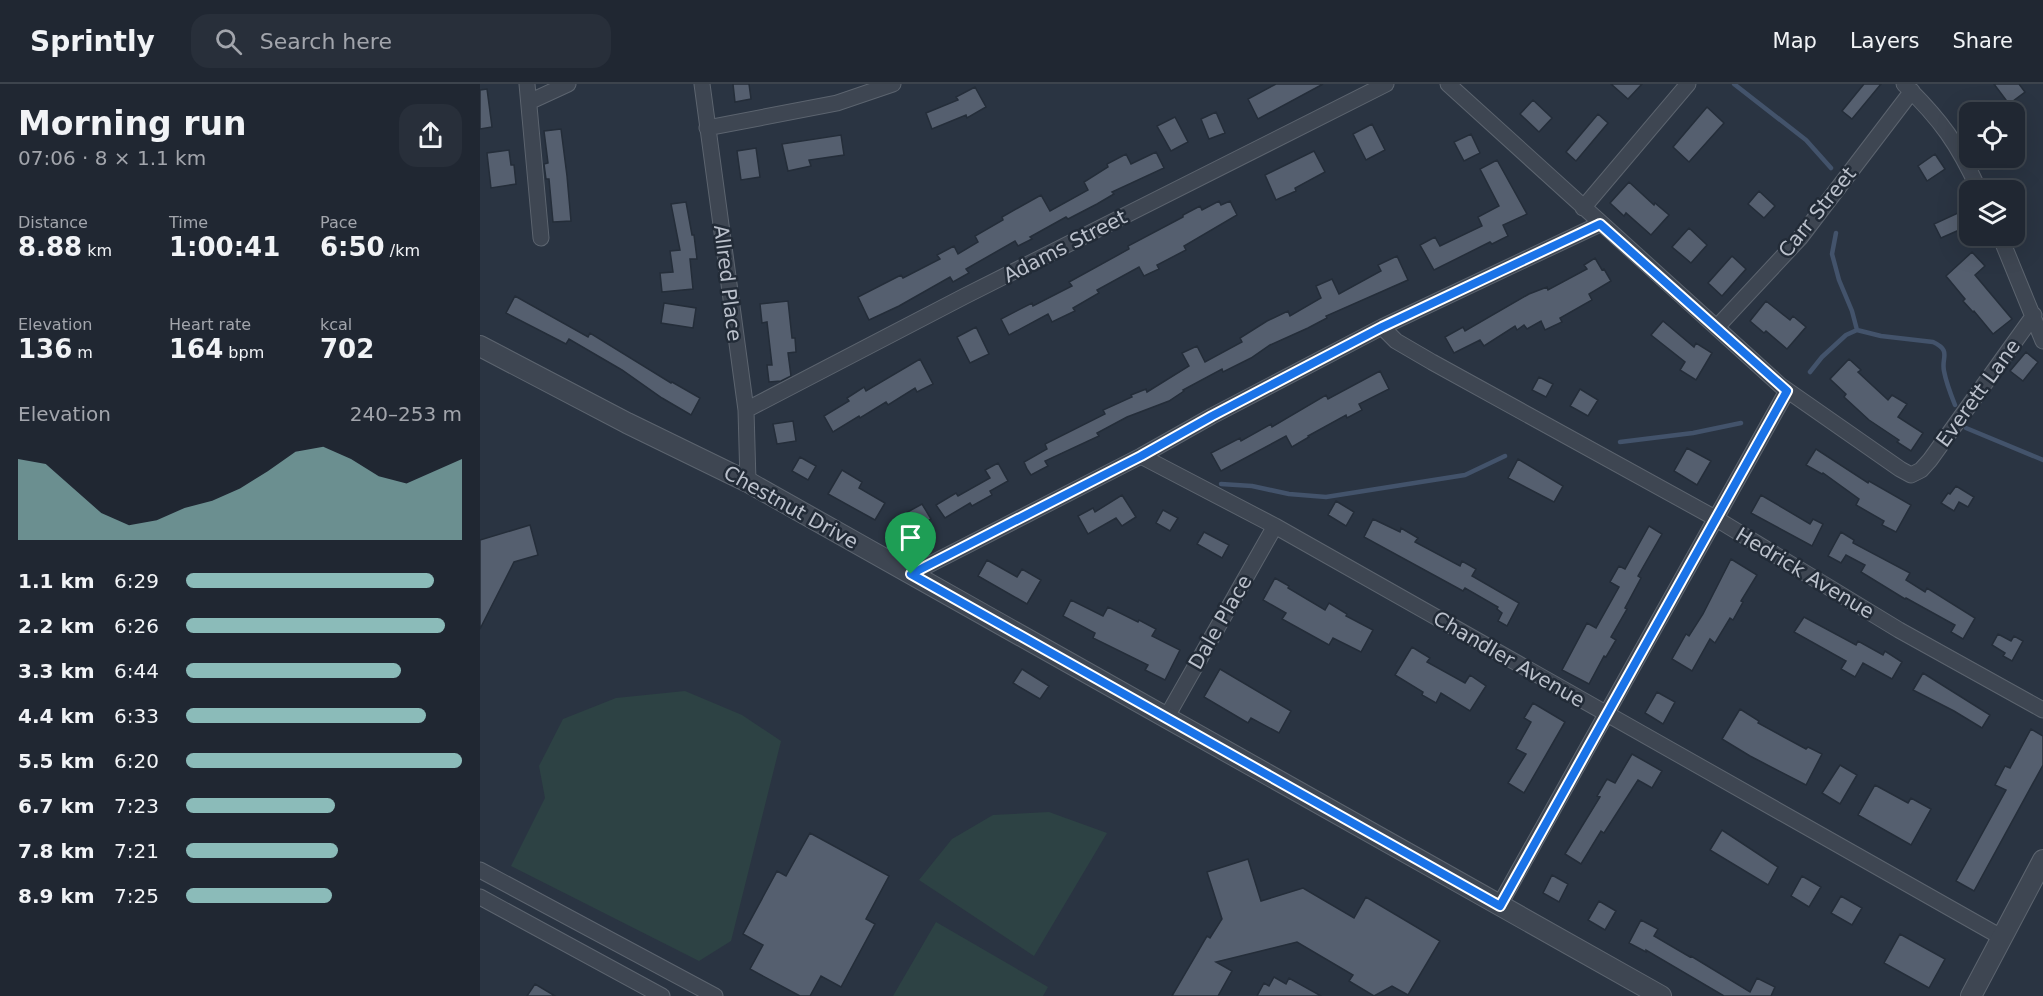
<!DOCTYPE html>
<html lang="en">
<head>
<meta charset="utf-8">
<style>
	:root { --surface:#202732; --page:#282f3a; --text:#f1f3f6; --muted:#a2a5ac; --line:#3d444d; --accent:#8bbbb9 }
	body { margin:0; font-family:"DejaVu Sans",sans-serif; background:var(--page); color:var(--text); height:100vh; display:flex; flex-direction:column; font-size:22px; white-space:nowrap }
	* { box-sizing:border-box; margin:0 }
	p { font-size:20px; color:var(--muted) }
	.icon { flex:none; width:33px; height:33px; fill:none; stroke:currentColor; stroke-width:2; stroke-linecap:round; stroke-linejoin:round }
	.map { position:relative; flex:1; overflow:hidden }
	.details { display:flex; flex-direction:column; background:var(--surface); width:480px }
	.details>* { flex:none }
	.tools { position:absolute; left:1479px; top:18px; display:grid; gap:12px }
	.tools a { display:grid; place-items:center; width:66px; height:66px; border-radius:12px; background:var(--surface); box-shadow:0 6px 24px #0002,0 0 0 2px var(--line); font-size:30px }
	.pin { position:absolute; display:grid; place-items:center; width:51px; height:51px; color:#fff; margin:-62px -26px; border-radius:50% 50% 50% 0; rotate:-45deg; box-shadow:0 0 6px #0007 }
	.pin .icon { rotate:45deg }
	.round { display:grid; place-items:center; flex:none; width:63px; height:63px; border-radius:18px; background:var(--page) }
	.summary { display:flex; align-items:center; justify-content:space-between; height:102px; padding:0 18px }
	h1 { font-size:33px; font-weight:800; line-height:45px }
	.figures { display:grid; grid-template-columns:repeat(3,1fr); gap:9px; height:102px; padding:6px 18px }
	.figures div { display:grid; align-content:center }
	.figures b { font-size:26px; font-weight:800 }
	.figures small { font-size:16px; font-weight:400 }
	.figures p { font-size:16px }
	.chart { height:168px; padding:12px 18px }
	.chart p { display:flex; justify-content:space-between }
	.chart svg { width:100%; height:108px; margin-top:6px; fill:var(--accent); opacity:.7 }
	ul { padding:0 18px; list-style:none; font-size:20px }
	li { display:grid; grid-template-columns:96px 72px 1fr; align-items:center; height:45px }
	li i { height:15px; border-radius:8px; background:var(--accent) }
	header { display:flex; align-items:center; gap:36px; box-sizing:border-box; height:84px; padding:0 30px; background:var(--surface); border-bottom:2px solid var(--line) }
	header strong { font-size:28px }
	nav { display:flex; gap:33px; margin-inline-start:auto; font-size:21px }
	.search { width:420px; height:54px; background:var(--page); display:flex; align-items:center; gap:15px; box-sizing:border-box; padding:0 21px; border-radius:18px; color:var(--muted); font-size:22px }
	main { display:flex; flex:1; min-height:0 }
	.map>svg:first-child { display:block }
	.green { fill:#2d4244 }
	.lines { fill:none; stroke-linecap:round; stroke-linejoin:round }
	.stream { stroke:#43536b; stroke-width:4.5 }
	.building { fill:#555f6f; stroke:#242d39; stroke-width:1.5 }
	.minor-casing { stroke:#5c646f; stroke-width:17 }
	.tertiary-casing { stroke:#5c646f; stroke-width:22 }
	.minor { stroke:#3e4652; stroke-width:15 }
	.tertiary { stroke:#3e4652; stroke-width:20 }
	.route-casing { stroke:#fff; stroke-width:12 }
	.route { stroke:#1a73e8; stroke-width:8 }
	.labels { text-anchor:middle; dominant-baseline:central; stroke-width:5; stroke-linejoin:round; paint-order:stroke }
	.street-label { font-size:20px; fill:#bbc1cc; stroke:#222b37 }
</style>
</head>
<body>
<header>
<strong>Sprintly</strong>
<div class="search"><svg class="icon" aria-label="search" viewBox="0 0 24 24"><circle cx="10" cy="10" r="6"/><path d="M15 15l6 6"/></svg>Search here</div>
<nav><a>Map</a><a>Layers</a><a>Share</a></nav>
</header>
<main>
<section class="details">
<div class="summary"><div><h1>Morning run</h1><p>07:06 · 8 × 1.1 km</p></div><a class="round"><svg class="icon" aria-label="share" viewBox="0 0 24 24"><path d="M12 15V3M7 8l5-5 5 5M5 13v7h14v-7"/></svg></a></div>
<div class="figures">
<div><p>Distance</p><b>8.88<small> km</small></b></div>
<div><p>Time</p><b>1:00:41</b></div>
<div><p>Pace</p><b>6:50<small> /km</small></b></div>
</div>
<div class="figures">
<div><p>Elevation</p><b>136<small> m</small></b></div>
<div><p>Heart rate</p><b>164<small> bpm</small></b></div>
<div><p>kcal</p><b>702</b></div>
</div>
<div class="chart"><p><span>Elevation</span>240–253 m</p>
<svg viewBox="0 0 160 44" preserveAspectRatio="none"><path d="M0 44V11L10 13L20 23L30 33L40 38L50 36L60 31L70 28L80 23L90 16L100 8L110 6L120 11L130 18L140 21L150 16L160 11V44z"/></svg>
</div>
<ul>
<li><b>1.1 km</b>6:29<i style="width:90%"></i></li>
<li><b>2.2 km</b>6:26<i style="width:94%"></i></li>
<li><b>3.3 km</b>6:44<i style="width:78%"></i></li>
<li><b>4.4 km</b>6:33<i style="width:87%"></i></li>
<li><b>5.5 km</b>6:20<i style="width:100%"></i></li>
<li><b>6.7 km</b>7:23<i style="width:54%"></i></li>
<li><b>7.8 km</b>7:21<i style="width:55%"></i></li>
<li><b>8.9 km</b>7:25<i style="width:53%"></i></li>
</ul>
</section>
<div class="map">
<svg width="1563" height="912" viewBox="0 0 1563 912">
	<rect width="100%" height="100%" fill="#2a3442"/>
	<path class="green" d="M 205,607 L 262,631 L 301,657 L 251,857 L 219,877 L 31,782 L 65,714 L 59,682 L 83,635 L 136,614 Z
		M 569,728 L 627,749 L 554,872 L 439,796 L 472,755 L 513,731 Z
		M 456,838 L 568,903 L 563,912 L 413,912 Z"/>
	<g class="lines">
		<path class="stream" d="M 1254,0 L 1326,56 L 1351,84
			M 1356,149 L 1352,170 L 1359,196 L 1372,227 L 1377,246
			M 1330,288 L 1342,273 L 1366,251 L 1377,246 L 1401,252 L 1453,258 C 1472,267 1461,273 1464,287 C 1466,298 1471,311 1475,321
			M 1486,344 L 1563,376
			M 1140,358 L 1213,349 L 1261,339
			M 741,400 L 772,402 L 809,410 L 846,413 L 985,391 L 1025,372"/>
	</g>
	<path class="building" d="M 253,0 L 269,0 L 271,15 L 255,18 Z
		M 796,0 L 843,0 L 778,35 L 768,15 Z
		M 1131,0 L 1162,0 L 1148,15 Z
		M 1384,0 L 1401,0 L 1372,35 L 1362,27 Z
		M 1514,0 L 1539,0 L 1545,8 L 1529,20 Z
		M 495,3 L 506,23 L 487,34 L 486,31 L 452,45 L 446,29 L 478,16 L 476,13 Z
		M 7,5 L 12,43 L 0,45 L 0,6 Z
		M 1053,16 L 1072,34 L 1059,48 L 1040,30 Z
		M 1227,23 L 1244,39 L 1209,78 L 1193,63 Z
		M 736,28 L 745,49 L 729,55 L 721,35 Z
		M 1118,30 L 1128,39 L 1096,77 L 1086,68 Z
		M 695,33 L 708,58 L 691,67 L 677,42 Z
		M 892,40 L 905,66 L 886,76 L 873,50 Z
		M 81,45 L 87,92 L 91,137 L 73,138 L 69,95 L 66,95 L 64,80 L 68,79 L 64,47 Z
		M 991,50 L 1000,69 L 984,77 L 974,58 Z
		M 361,51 L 364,71 L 329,76 L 331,82 L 308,87 L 302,60 Z
		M 276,64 L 280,93 L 261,96 L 257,67 Z
		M 29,66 L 31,81 L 34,81 L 36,100 L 11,104 L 7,69 Z
		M 834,67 L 845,88 L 815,104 L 816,107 L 796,116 L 785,91 Z
		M 676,68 L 684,84 L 632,108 L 634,110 L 617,120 L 588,135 L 586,133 L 550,153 L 552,155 L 538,162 L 535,157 L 486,185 L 489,189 L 473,198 L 470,193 L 419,222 L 389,236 L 378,213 L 421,191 L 423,194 L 460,175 L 457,171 L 474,162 L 478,170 L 498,158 L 495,152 L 523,136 L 522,133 L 561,111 L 570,127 L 608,106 L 604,98 L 628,83 L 627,80 L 646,70 L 651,80 Z
		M 1455,70 L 1465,85 L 1447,97 L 1438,82 Z
		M 1017,76 L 1047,130 L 1023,141 L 1028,152 L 1012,160 L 1010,158 L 954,186 L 940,161 L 955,153 L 960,162 L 1002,142 L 998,133 L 1019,122 L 1000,85 Z
		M 1149,98 L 1174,121 L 1175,119 L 1189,131 L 1171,151 L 1146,129 L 1144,132 L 1130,119 Z
		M 1279,107 L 1295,122 L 1284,134 L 1268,120 Z
		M 739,117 L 741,121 L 750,117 L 757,131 L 704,162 L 706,166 L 677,181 L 679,185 L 664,192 L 659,183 L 617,206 L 619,209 L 593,224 L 595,227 L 572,238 L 568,230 L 529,251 L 521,235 L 552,219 L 553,222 L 592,202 L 589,198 L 649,165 L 648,162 L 703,133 L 703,131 L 720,122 L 722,126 Z
		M 206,118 L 212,151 L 214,151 L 217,175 L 210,175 L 213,205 L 182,208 L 180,189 L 193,188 L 190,167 L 200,166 L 191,120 Z
		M 1480,128 L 1486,143 L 1461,154 L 1454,140 Z
		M 1209,144 L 1227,161 L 1211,179 L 1192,163 Z
		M 1492,168 L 1505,182 L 1495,191 L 1532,235 L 1513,250 L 1494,227 L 1493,228 L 1483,217 L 1485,215 L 1466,192 Z
		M 917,172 L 928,196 L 846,232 L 847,234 L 828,244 L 790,261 L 771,274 L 743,288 L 742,285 L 703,306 L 704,307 L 689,317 L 647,333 L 617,349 L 619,352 L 565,377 L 568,382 L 551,391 L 547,385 L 544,378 L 567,365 L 565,360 L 625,330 L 623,326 L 652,313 L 651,311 L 666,305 L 667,308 L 709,282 L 702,269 L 717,262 L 725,278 L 762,258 L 760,254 L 787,237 L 808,227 L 810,232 L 841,214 L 836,202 L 852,195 L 859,210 L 901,187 L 898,181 Z
		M 1252,172 L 1266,185 L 1242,212 L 1228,199 Z
		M 1115,174 L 1122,186 L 1124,185 L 1131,197 L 1109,210 L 1112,216 L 1080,234 L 1082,238 L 1065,246 L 1061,237 L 1047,245 L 1044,241 L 1037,246 L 1035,242 L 1004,262 L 1000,256 L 974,269 L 965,253 L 983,243 L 985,247 L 1049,210 L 1067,203 L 1068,206 L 1107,185 L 1104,181 Z
		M 35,212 L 108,253 L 110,249 L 191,299 L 192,298 L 220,314 L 211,331 L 182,314 L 142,286 L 89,255 L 86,260 L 26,229 Z
		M 308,217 L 312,254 L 315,254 L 316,268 L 308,269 L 311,292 L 301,297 L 289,298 L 287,281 L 292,281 L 287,238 L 282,239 L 280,220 Z
		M 1286,217 L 1310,236 L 1313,232 L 1326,243 L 1307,265 L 1286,247 L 1284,249 L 1270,237 Z
		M 184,219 L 216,224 L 213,244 L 181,239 Z
		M 1183,237 L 1214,263 L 1216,259 L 1232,269 L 1216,296 L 1200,286 L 1205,278 L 1171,251 Z
		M 496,243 L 509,270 L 490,279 L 477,253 Z
		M 1546,268 L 1558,278 L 1543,297 L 1530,287 Z
		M 440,275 L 453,300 L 437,308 L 435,304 L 408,321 L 406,318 L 380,334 L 379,332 L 353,348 L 344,332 L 369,317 L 367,314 L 384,303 L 386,307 Z
		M 1369,275 L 1381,286 L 1378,288 L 1408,316 L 1412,311 L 1427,320 L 1418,333 L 1443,349 L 1431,367 L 1417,358 L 1419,356 L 1389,336 L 1364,313 L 1366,310 L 1350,295 Z
		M 900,287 L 909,305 L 879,320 L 882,326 L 867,334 L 866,331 L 828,352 L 829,353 L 812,363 L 806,352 L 741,387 L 731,369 L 760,354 L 761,357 L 791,340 L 792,343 L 846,311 L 848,315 Z
		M 1059,293 L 1073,300 L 1066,313 L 1052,306 Z
		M 1100,305 L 1118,316 L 1108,332 L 1090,322 Z
		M 313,337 L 316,357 L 297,360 L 293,340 Z
		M 1207,364 L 1231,377 L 1217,401 L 1194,387 Z
		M 1336,365 L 1388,399 L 1389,397 L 1431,421 L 1416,448 L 1402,441 L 1404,437 L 1376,421 L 1379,415 L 1343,389 L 1342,390 L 1326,381 Z
		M 320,373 L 336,382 L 328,396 L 312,387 Z
		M 1038,375 L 1083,402 L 1074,418 L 1028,394 Z
		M 518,379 L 528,397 L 510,407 L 512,411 L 492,422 L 490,419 L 465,434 L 456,421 L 476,409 L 478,412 L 510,394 L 505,386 Z
		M 362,386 L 382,398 L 379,404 L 405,419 L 395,436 L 348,410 Z
		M 1476,402 L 1494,413 L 1488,423 L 1479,418 L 1474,427 L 1461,419 L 1468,409 L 1470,410 Z
		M 642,411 L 656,433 L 642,442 L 636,434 L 608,450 L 598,432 L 613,424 L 615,428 Z
		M 1281,411 L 1330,440 L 1333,435 L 1343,440 L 1332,462 L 1271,429 Z
		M 856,417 L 874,428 L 866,442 L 848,431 Z
		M 442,420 L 451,435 L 433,445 L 424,430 Z
		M 683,426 L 698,434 L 690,447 L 676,439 Z
		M 893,435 L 920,448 L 921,444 L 938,454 L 935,458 L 980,482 L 982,477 L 996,485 L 992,492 L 1039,519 L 1027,542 L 1018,537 L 1022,529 L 1017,525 L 1018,523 L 985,504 L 983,507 L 884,453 Z
		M 50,441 L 58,471 L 34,478 L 0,545 L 0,456 Z
		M 1169,442 L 1182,450 L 1158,492 L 1161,494 L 1145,524 L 1147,525 L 1131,553 L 1136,556 L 1126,573 L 1124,572 L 1109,600 L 1082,586 L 1107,539 L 1116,544 L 1139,503 L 1130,498 L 1139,482 L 1145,485 Z
		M 724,448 L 749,461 L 742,474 L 717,460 Z
		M 1361,448 L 1374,456 L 1373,459 L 1430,489 L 1426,496 L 1445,508 L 1447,504 L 1495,534 L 1483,555 L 1471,548 L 1475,541 L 1426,514 L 1425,515 L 1381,488 L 1385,481 L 1366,471 L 1361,479 L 1348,472 Z
		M 1251,475 L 1277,491 L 1261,517 L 1263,518 L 1253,536 L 1250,534 L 1235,559 L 1230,555 L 1212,587 L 1192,575 L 1206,550 L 1209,552 L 1223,530 Z
		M 507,476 L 537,493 L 542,485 L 561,496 L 547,520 L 498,492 Z
		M 795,494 L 809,502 L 808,504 L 845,526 L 849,519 L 867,530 L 866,532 L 893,546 L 881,568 L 853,554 L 849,561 L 802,535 L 806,529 L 783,516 Z
		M 591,516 L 623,532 L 628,523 L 658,538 L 659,536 L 676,545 L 672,552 L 700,566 L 685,596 L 665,586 L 668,581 L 613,554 L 615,549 L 583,532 Z
		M 1324,533 L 1376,561 L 1378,557 L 1403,571 L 1405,567 L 1422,578 L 1412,595 L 1383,579 L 1375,593 L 1361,585 L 1366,577 L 1314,548 Z
		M 1518,550 L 1531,557 L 1534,552 L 1543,557 L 1532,577 L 1523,572 L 1525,569 L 1512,561 Z
		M 932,563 L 950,574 L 947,578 L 985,599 L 990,591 L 1006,602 L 990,627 L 961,609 L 956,619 L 942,611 L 943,608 L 915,591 Z
		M 542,585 L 569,602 L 560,615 L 533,599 Z
		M 740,585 L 811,627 L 799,649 L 771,634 L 768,639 L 724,613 Z
		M 1443,589 L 1510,631 L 1502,644 L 1474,627 L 1433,606 Z
		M 1177,608 L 1195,618 L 1183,640 L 1165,629 Z
		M 1053,619 L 1085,638 L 1044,709 L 1028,699 L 1046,670 L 1036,665 L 1051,638 L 1044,634 Z
		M 1260,625 L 1279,637 L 1278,639 L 1326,665 L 1328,663 L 1342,670 L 1326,701 L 1270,672 L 1242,655 Z
		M 1551,645 L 1563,652 L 1563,681 L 1494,807 L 1476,797 L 1526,706 L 1515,701 L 1525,682 L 1530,684 Z
		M 1152,670 L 1182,687 L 1172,704 L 1158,696 L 1124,749 L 1121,747 L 1101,780 L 1085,770 L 1120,713 L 1117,712 L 1127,695 L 1135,699 Z
		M 1360,681 L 1377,691 L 1360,720 L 1342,709 Z
		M 1395,701 L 1428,719 L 1431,714 L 1451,725 L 1431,761 L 1378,731 Z
		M 1242,746 L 1298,783 L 1288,801 L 1230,766 Z
		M 330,749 L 409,792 L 386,835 L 395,840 L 361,903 L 341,892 L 330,912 L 320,912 L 270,885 L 283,861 L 263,850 L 297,787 L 306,792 Z
		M 768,775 L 781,817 L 823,804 L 874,834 L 886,813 L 960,857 L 928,911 L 912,902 L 894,912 L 869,897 L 873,891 L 817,858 L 736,878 L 752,887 L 738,912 L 692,912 L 727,852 L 730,854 L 742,835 L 727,788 Z
		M 1072,791 L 1088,800 L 1079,818 L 1063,809 Z
		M 1322,792 L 1341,803 L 1329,823 L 1311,812 Z
		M 1361,812 L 1382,824 L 1372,841 L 1351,829 Z
		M 1119,817 L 1136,827 L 1125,846 L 1108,836 Z
		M 1161,836 L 1178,845 L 1174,852 L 1210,873 L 1211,872 L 1270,908 L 1277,894 L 1295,903 L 1291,912 L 1244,912 L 1166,866 L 1166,868 L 1149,859 Z
		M 1420,850 L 1465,875 L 1449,904 L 1404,879 Z
		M 794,893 L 806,900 L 809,894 L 841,912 L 777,912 L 784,899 L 789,902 Z
		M 55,900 L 75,912 L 47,912 Z"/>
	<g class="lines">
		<g class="minor-casing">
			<path id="minor" d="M 47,0 L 61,154
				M 222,0 L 266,326 L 268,398
				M 968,0 L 1301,302 L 1420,385 L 1431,391 L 1441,386 L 1450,376 L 1554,231
				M 1424,0 C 1461,36 1478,60 1499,106
				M 49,18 L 88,0
				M 227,44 L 357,19 L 413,0
				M 1103,124 L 1208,0
				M 1520,152 L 1563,257
				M 902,243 L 916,257 L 952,278 L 1235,434 L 1419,546 L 1563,626
				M 1237,243 L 1320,154 L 1432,7
				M 266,326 L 485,212 L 906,0
				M 661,372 L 795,442 L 1521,853
				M 431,490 L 661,372 L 732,332 L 902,243 L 1120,140
				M 686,634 L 795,442
				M 0,786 L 235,912
				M 0,813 L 182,912
				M 1019,822 L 1307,307"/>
		</g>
		<g class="tertiary-casing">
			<path id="tertiary" d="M 0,262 L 147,339 L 268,398 L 1181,912
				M 1491,912 L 1563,776"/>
		</g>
		<use href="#minor" class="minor"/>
		<use href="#tertiary" class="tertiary"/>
	</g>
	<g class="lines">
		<g class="route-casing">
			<path id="route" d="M 1120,140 L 1307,307 L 1020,822 L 431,490 L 661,372 L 732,332 L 902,243 Z"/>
		</g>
		<use href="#route" class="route"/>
	</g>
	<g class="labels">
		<g class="street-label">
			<text transform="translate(1337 128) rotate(-51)">Carr Street</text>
			<text transform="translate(585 162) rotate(-27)">Adams Street</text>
			<text transform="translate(248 199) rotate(83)">Allred Place</text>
			<text transform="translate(1498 309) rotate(-54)">Everett Lane</text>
			<text transform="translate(311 423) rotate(29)">Chestnut Drive</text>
			<text transform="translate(1325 489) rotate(31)">Hedrick Avenue</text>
			<text transform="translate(740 538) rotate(-60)">Dale Place</text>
			<text transform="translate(1029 575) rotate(30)">Chandler Avenue</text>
		</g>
	</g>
</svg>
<div class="tools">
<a><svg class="icon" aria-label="locate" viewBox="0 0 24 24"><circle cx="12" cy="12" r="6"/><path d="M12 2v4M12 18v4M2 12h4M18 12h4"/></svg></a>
<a><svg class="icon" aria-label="layers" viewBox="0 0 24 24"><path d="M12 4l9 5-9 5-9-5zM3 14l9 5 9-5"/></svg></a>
</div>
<div class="pin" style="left:431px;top:490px;background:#1e9e55"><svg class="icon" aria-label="arrive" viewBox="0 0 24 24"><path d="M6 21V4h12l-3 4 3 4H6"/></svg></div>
</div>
</main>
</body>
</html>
